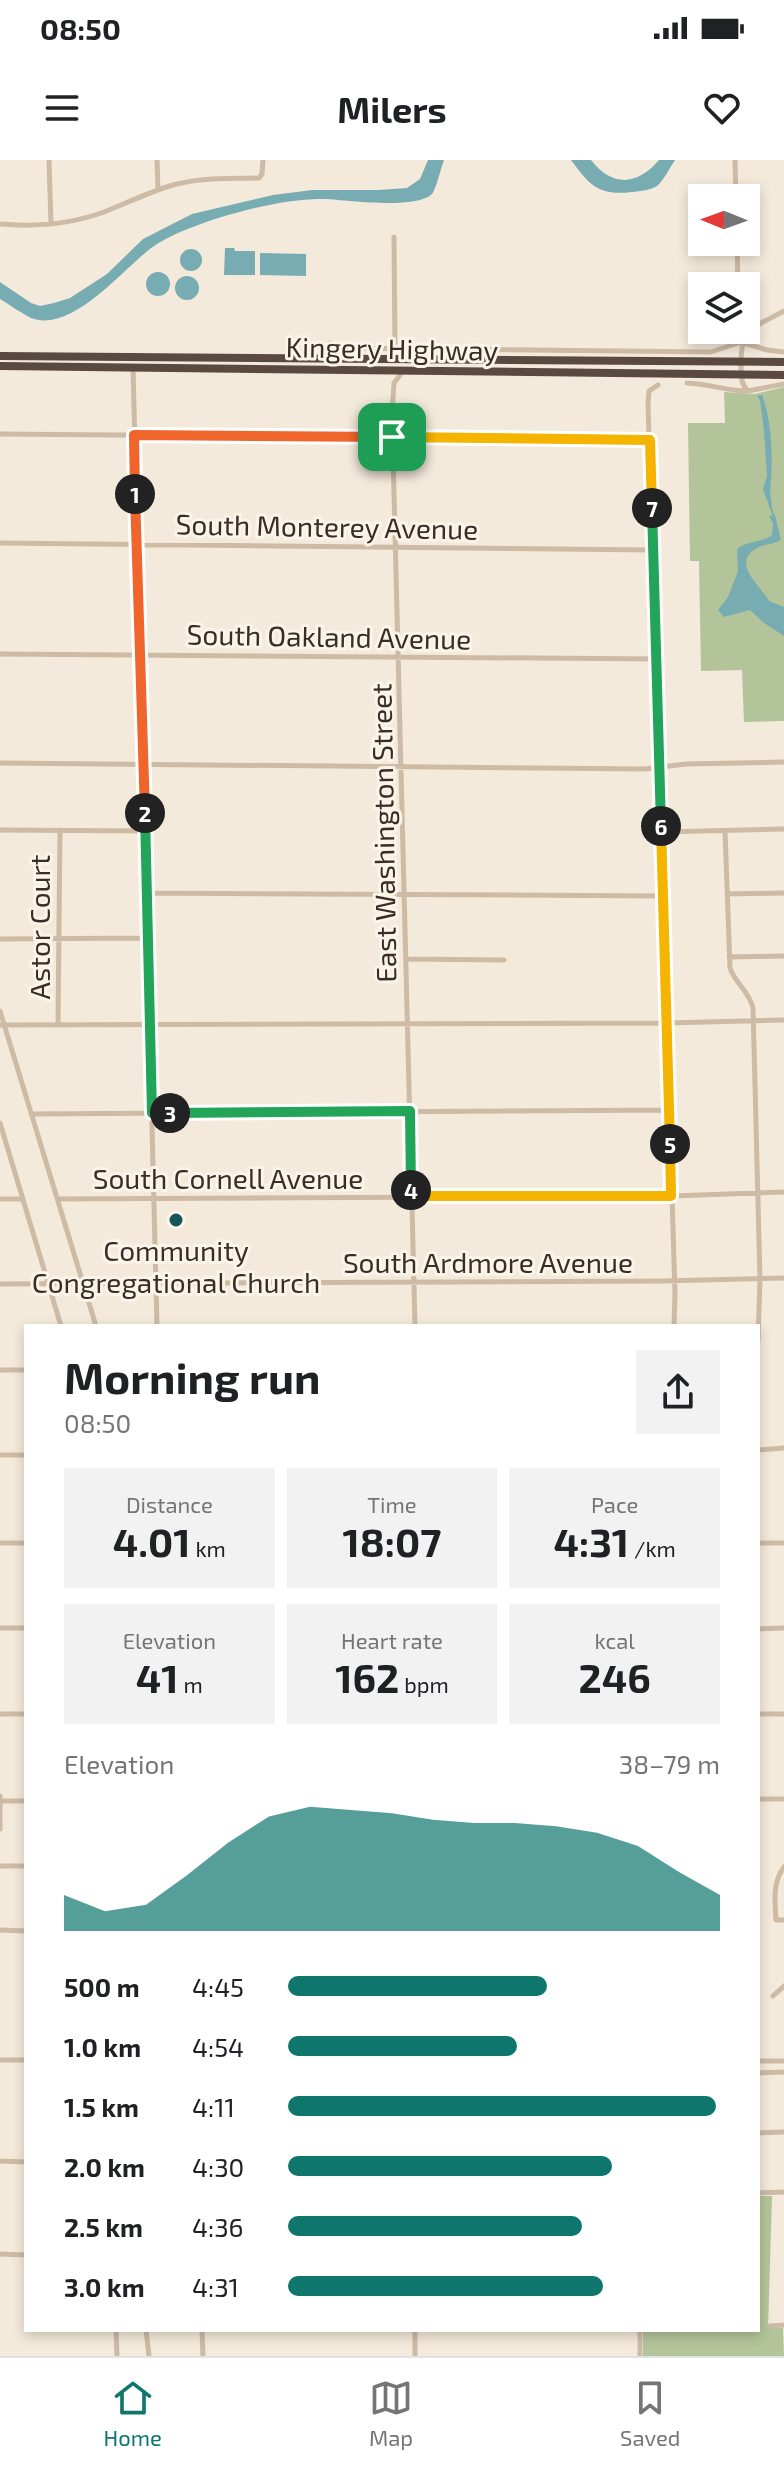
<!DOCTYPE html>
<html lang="en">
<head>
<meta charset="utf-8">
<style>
	:root { --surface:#fff; --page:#f2f2f2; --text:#202124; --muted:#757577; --line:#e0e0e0; --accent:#0f766e }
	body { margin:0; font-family:"Exo 2",sans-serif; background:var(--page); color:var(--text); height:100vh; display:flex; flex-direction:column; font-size:30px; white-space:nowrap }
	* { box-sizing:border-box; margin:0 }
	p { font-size:26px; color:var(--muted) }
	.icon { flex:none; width:44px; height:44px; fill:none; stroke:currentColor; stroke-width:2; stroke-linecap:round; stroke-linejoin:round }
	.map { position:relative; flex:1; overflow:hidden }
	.side { position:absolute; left:24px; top:1164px; width:736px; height:1008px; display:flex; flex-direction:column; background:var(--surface); border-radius:0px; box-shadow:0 4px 12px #0003 }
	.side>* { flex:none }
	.needle { width:52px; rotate:271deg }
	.tools { position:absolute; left:688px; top:24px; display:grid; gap:16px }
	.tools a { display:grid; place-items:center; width:72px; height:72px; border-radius:0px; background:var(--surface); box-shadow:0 4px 12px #0003; font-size:40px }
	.pin { position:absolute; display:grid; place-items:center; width:68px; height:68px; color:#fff; margin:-34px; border-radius:16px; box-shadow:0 4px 12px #0006 }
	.km { position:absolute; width:40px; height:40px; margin:-20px; border-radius:50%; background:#222; color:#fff; font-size:22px; line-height:40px; text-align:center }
	.round { display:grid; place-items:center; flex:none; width:84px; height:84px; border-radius:0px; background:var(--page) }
	.headline { display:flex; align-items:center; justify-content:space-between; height:136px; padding:0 40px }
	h1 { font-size:44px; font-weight:700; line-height:60px }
	.figures { display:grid; grid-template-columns:repeat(3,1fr); gap:12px; height:136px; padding:8px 40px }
	.figures div { display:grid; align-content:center; border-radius:0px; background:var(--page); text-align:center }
	.figures b { font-size:40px; font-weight:700 }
	.figures small { font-size:22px; font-weight:400 }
	.figures p { font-size:22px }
	.chart { height:224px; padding:16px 40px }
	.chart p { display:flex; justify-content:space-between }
	.chart svg { width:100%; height:144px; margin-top:8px; fill:var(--accent); opacity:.7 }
	ul { padding:0 40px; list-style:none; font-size:26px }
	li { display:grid; grid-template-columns:128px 96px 1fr; align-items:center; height:60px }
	li i { height:20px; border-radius:10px; background:var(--accent) }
	.status { display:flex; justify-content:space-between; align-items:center; height:56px; padding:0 40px; background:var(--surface); direction:ltr }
	.status svg { height:22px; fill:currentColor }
	header { display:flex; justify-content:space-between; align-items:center; height:104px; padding:0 40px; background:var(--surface); font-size:36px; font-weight:700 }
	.tabs { display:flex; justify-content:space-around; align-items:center; height:112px; border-top:2px solid var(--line); background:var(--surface); font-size:22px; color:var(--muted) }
	.tabs a { display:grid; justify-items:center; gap:4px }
	.tabs .selected { color:var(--accent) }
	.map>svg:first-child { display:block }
	.green { fill:#b3c49a }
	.water { fill:#78acb3 }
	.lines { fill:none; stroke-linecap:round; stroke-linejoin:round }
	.stream { stroke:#78acb3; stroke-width:2 }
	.minor { stroke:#cdbba6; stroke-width:5 }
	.highway { stroke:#5a493e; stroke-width:8 }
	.split-1-casing { stroke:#fff; stroke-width:16 }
	.split-2-casing { stroke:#fff; stroke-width:16 }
	.split-3-casing { stroke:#fff; stroke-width:16 }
	.split-4-casing { stroke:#fff; stroke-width:16 }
	.split-5-casing { stroke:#fff; stroke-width:16 }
	.split-6-casing { stroke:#fff; stroke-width:16 }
	.split-7-casing { stroke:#fff; stroke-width:16 }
	.split-8-casing { stroke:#fff; stroke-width:16 }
	.split-1 { stroke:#f0652b; stroke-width:10 }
	.split-2 { stroke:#f0652b; stroke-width:10 }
	.split-3 { stroke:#22a559; stroke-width:10 }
	.split-4 { stroke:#22a559; stroke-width:10 }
	.split-5 { stroke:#f5b400; stroke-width:10 }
	.split-6 { stroke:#f5b400; stroke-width:10 }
	.split-7 { stroke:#22a559; stroke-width:10 }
	.split-8 { stroke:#f5b400; stroke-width:10 }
	.poi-dot { fill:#1a545d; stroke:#fbf4e8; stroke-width:3 }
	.labels { text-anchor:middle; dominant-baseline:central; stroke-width:6; stroke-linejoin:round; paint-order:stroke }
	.street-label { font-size:28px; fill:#392e27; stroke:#fbf4e8 }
	.poi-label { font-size:28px; fill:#392e27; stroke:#fbf4e8 }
</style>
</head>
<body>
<div class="status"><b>08:50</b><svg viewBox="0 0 49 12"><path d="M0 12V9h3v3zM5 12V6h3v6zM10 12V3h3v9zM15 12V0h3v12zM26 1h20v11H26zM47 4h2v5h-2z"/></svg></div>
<header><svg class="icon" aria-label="menu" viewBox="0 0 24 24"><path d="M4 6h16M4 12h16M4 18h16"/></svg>Milers<svg class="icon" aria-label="heart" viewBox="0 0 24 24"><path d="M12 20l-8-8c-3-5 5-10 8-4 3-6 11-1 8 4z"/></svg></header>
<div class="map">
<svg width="784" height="2196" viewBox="0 0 784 2196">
	<rect width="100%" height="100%" fill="#f4eadb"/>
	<path class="green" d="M 784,227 L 784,561 L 744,562 L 742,510 L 701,511 L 699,401 L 690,401 L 688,263 L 725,263 L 724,232 L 755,234 Z
		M 758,2036 L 772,2036 L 768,2168 L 783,2168 L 784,2196 L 643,2196 L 643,2170 L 758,2170 Z"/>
	<path class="water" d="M 428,0 L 444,0 C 441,8 436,29 432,34 C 415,50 348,40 324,39 C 281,37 189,62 154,86 C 125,106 73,174 31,158 C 21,153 10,145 0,139 L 0,122 L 31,143 L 40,146 L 54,143 L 70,138 L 107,114 L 143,79 L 192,54 L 273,35 L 312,30 L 378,30 L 407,28 L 420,19 Z
		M 571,0 L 591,0 C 612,27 637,26 659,0 L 675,0 C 670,7 664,20 657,26 C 651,30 640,31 633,32 C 599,36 590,26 571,0 Z
		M 695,27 L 722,27 L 724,29 L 725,38 L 702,38 L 702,70 L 696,69 L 693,32 Z
		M 225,88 L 234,88 L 235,91 L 255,91 L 255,115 L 224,115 Z
		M180 100a11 11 0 1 1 22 0a11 11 0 1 1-22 0Z
		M 260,93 L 306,94 L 306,116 L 260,115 Z
		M146 124a12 12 0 1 1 24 0a12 12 0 1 1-24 0Z
		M175 128a12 12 0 1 1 24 0a12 12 0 1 1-24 0Z
		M 762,235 C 771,258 773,293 771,319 C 771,329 769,333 772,344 L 770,348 L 763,329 L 767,316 L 764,271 L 760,240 L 757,236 Z
		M 775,355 L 781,380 C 774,384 765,384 757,388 C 730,403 761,426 769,441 L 784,447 L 784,476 L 764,463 L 750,450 L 724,457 L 718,450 L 728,437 L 738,411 L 737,389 C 746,381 762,383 772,375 L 773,363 L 769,356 Z"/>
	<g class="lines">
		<path class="stream" d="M 770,345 L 774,357"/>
		<path class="minor" d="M 49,0 L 51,64
			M 157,0 L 158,30
			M 735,0 L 736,38
			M 0,64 C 34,67 71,64 104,52 C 127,43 149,32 173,25 C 202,17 230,19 259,18 L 262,14 L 263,0
			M 394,77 L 395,189
			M 737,82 L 738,126
			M 784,151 C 752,169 740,167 741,207 C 741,217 741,224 748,231 L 784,224
			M 330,183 L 332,187 L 337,188 L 711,192 L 741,182 L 767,190 L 784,192
			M 133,207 L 157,1166
			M 403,211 L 394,223 L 392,254 L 415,1166
			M 687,223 C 709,224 728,231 748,231
			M 658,225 L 649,231 L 648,244 L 675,1134 L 674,1166
			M 0,274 L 650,280
			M 0,383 L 653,390
			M 0,494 L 657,499
			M 0,603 L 645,609 L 686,604 L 784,602
			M 0,670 L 145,671
			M 725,671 L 730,808 C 735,823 749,831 753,848 L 760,1119 L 758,1182
			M 661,672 L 784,669
			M 146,733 L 663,736
			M 727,734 L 784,733
			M 0,779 L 147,778
			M 729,797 L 784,796
			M 406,799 L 504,800
			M 0,851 L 96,1166
			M 58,864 L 60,670
			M 0,865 L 666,863 L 784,860
			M 31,954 L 669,950
			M 0,963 L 61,1166
			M 0,1039 L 23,1039
			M 57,1039 L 671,1036 L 784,1032
			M 0,1124 L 662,1121 L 784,1118
			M 0,1210 L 26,1210
			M 758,1290 L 784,1288
			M 0,1295 L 26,1295
			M 0,1383 L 26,1383
			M 758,1383 L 784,1383
			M 0,1468 L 26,1468
			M 758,1469 L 784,1468
			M 0,1554 L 26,1554
			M 758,1554 L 784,1554
			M 0,1636 L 0,1669
			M 758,1639 L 784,1639
			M 1,1641 L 26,1641
			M 0,1706 L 26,1706
			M 784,1707 C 772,1723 775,1741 776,1760 L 784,1760
			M 0,1770 L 26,1771
			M 773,1836 L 784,1826
			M 0,1900 L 26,1900
			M 758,1901 L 784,1901
			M 758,1913 L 784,1912
			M 758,1973 L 784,1972
			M 0,2001 L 26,2002
			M 758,2033 L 784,2032
			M 0,2094 L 26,2095
			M 770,2166 L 784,2165
			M 116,2170 L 117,2196
			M 146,2170 L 149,2196
			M 202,2170 L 203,2196
			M 415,2170 L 415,2196
			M 640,2196 L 640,2170"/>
		<path class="highway" d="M 0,196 L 784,202
			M 0,206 L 784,215"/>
	</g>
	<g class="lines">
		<g class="split-1-casing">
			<path id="split-1" d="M 135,334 L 134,275 L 392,277"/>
		</g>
		<g class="split-2-casing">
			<path id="split-2" d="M 135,334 L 145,653"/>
		</g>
		<g class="split-3-casing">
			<path id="split-3" d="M 145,653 L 152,953 L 170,953"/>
		</g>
		<g class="split-4-casing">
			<path id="split-4" d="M 170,953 L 410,951 L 411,1030"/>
		</g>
		<g class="split-5-casing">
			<path id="split-5" d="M 411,1030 L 412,1036 L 671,1036 L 670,984"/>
		</g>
		<g class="split-6-casing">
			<path id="split-6" d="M 661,666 L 670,984"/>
		</g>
		<g class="split-7-casing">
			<path id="split-7" d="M 652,348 L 661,666"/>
		</g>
		<g class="split-8-casing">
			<path id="split-8" d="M 392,277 L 650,280 L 652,348"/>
		</g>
		<use href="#split-1" class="split-1"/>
		<use href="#split-2" class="split-2"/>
		<use href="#split-3" class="split-3"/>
		<use href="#split-4" class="split-4"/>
		<use href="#split-5" class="split-5"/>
		<use href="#split-6" class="split-6"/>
		<use href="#split-7" class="split-7"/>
		<use href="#split-8" class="split-8"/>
	</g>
	<circle class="poi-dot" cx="176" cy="1060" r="8"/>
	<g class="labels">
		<g class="street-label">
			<text transform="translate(392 188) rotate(1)">Kingery Highway</text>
			<text transform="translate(327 366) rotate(1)">South Monterey Avenue</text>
			<text transform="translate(329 476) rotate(1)">South Oakland Avenue</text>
			<text transform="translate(383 673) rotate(-91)">East Washington Street</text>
			<text transform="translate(39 767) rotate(-90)">Astor Court</text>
			<text x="228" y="1018">South Cornell Avenue</text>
			<text x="488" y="1102">South Ardmore Avenue</text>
		</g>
		<g class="poi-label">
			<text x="176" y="1090">Community<tspan x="176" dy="32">Congregational Church</tspan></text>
		</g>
	</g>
</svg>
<div class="tools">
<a><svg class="needle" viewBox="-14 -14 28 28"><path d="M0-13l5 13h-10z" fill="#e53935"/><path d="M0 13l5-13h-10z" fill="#757577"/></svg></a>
<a><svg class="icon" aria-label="layers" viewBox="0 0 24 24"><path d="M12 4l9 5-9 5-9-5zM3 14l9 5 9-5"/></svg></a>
</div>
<div class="pin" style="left:392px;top:277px;background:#1e9e55"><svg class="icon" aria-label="arrive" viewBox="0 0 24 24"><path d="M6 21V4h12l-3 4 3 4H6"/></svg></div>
<b class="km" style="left:135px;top:334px">1</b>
<b class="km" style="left:145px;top:653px">2</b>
<b class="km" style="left:170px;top:953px">3</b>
<b class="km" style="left:411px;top:1030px">4</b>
<b class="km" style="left:670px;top:984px">5</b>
<b class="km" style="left:661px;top:666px">6</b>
<b class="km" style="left:652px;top:348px">7</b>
<section class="side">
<div class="headline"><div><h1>Morning run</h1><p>08:50</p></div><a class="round"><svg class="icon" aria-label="share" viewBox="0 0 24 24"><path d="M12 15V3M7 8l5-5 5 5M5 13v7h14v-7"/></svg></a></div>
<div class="figures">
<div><p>Distance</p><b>4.01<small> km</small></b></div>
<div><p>Time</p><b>18:07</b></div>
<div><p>Pace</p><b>4:31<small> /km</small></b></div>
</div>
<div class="figures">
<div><p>Elevation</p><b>41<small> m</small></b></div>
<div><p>Heart rate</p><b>162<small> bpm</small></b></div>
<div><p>kcal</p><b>246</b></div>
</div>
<div class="chart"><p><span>Elevation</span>38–79 m</p>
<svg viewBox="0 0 160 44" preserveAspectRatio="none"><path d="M0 44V33L10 38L20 36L30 27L40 17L50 9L60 6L70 7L80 8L90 10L100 11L110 11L120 12L130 14L140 18L150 26L160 33V44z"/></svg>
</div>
<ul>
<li><b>500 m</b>4:45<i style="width:60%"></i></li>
<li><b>1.0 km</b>4:54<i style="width:53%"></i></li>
<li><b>1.5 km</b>4:11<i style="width:99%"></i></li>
<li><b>2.0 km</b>4:30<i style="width:75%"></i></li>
<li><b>2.5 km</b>4:36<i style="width:68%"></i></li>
<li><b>3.0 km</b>4:31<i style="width:73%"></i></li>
</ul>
</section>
</div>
<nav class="tabs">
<a class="selected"><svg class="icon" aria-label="home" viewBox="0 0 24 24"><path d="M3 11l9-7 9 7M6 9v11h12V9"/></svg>Home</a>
<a><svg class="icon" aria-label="map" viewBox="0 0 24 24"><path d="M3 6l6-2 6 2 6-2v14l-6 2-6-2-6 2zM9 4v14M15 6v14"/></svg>Map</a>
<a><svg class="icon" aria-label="saved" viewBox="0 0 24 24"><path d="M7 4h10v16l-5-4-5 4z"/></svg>Saved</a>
</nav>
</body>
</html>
